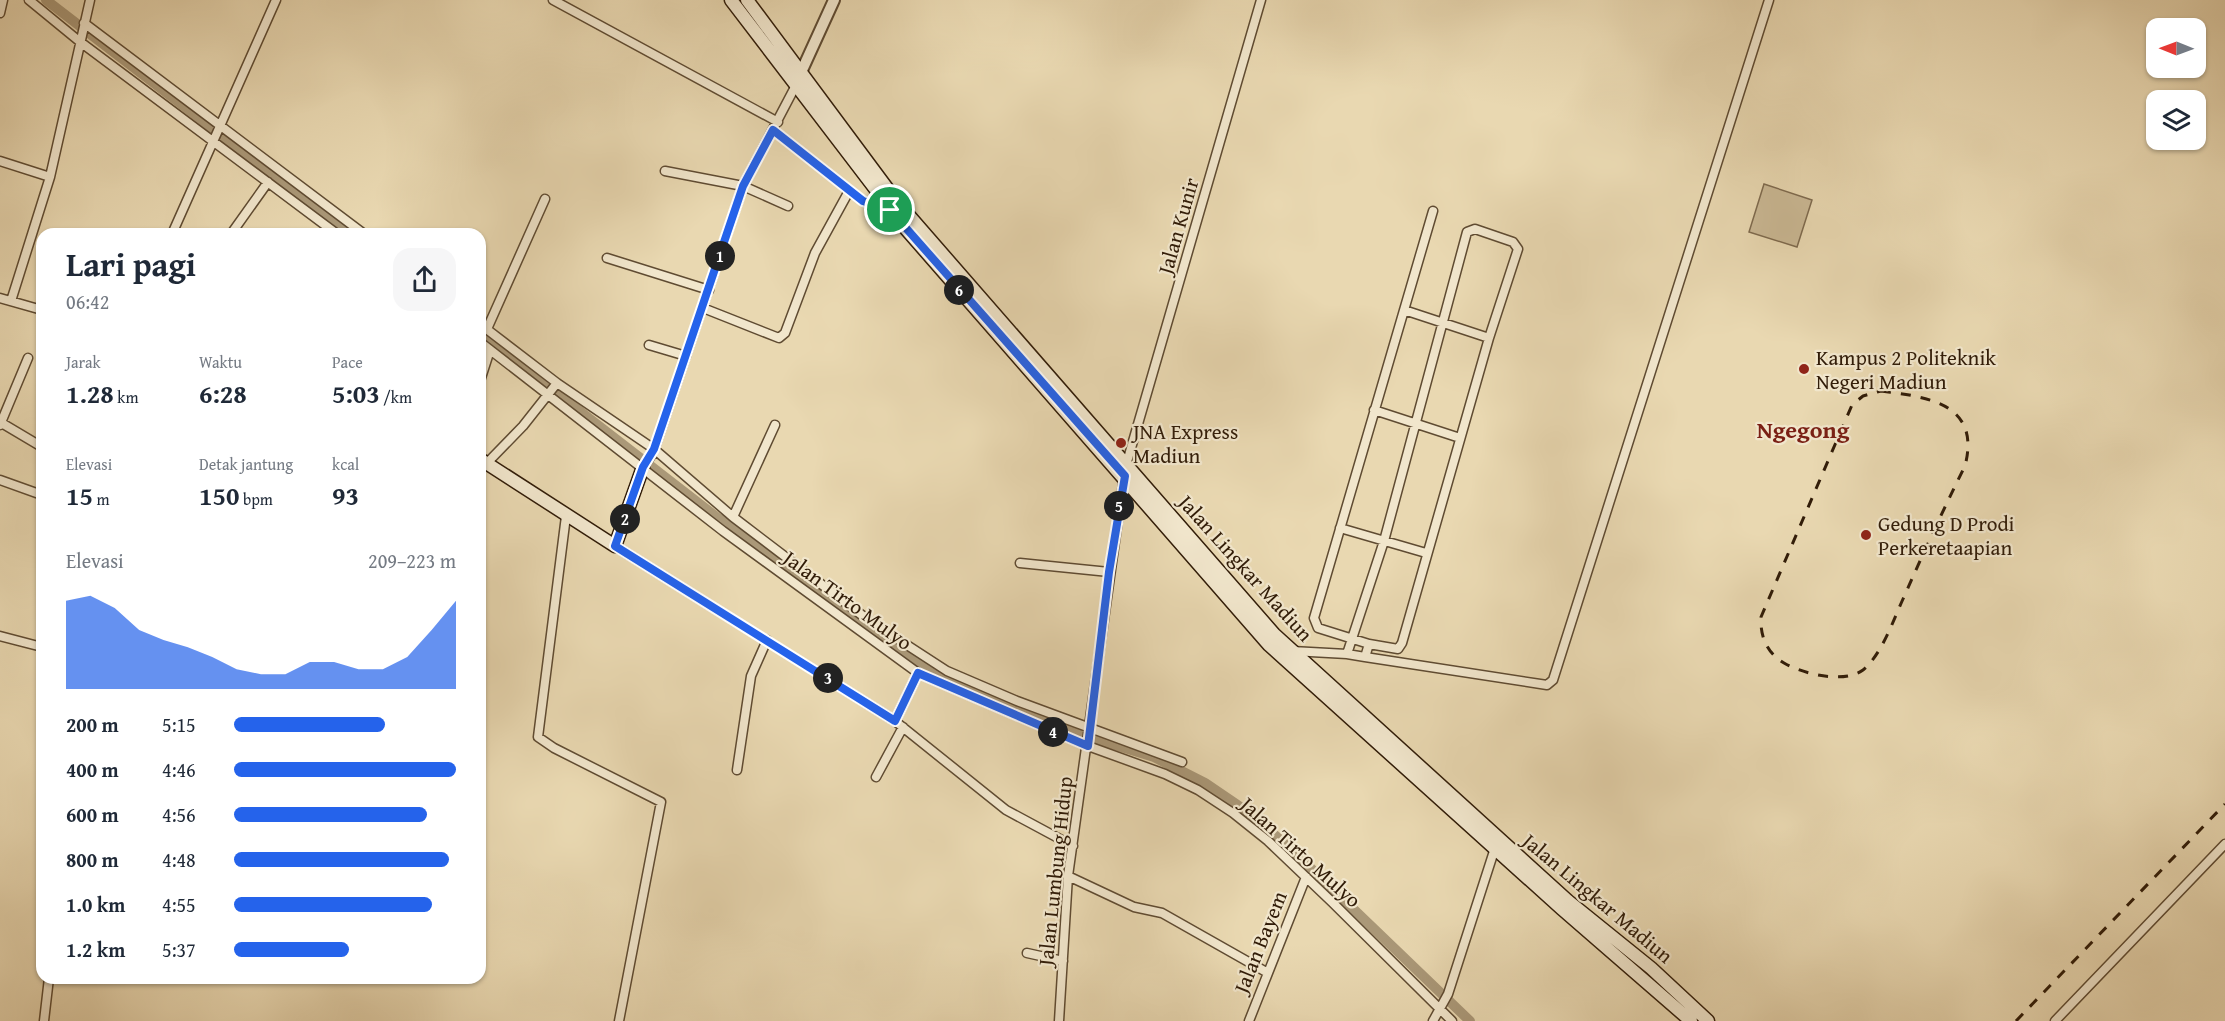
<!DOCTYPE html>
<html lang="id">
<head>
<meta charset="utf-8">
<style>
	:root { --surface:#fff; --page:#f6f6f7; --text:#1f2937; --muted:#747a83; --accent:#2563eb }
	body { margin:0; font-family:"Gentium Book Plus",serif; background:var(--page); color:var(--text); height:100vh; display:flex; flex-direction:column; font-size:22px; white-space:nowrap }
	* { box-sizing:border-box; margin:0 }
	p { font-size:20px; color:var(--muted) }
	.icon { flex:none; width:33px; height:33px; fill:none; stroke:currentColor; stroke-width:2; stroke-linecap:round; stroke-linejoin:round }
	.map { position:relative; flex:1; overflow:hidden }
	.sheet { position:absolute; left:36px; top:228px; width:450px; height:756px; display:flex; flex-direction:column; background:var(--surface); border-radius:18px; box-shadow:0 2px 4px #0004 }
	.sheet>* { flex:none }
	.needle { width:39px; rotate:271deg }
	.tools { position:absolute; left:2146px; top:18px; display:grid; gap:12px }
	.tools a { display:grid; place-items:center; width:60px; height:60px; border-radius:12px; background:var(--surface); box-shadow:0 2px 4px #0004; font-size:30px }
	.pin { position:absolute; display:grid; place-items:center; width:51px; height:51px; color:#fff; margin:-26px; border:3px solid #fff; border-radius:50%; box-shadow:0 2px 6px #0007 }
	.km { position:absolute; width:30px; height:30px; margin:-15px; border-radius:50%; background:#222; color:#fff; font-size:16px; line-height:30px; text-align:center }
	.round { display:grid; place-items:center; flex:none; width:63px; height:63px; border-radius:18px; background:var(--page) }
	.overview { display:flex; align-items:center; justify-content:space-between; height:102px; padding:0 30px }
	h1 { font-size:33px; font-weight:800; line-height:45px }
	.figures { display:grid; grid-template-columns:repeat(3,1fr); gap:9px; height:102px; padding:6px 30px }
	.figures div { display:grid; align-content:center }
	.figures b { font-size:26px; font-weight:800 }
	.figures small { font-size:16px; font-weight:400 }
	.figures p { font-size:16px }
	.chart { height:168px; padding:12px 30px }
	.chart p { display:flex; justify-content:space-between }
	.chart svg { width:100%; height:108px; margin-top:6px; fill:var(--accent); opacity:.7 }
	ul { padding:0 30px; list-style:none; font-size:20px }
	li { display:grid; grid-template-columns:96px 72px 1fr; align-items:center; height:45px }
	li i { height:15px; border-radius:8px; background:var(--accent) }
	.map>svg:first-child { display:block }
	.garden { fill:#cab894; stroke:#7e6a4e; stroke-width:1.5 }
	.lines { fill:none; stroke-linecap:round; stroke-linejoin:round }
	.canal { stroke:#aa9878; stroke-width:10 }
	.minor-casing { stroke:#5f4b32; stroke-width:11 }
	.tertiary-casing { stroke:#5f4b32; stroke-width:14 }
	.secondary-casing { stroke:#311c08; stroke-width:15 }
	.minor { stroke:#f1e6cc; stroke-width:8 }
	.tertiary { stroke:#f1e6cc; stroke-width:10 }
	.secondary { stroke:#f1e6cc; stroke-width:12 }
	.rail { stroke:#311c08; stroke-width:3; stroke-dasharray:10 10; stroke-linecap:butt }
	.route-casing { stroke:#fff; stroke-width:12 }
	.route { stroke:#2563eb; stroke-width:8 }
	.poi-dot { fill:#8f2418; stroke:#f1e6cc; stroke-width:2 }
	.labels { text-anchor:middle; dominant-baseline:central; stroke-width:4.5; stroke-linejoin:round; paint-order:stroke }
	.street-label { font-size:21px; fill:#311c08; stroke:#f1e6cc }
	.poi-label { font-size:21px; fill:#311c08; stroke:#f1e6cc; text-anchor:start }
	.quarter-label { font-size:24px; font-weight:bold; fill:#7a1f14; stroke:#f1e6cc }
</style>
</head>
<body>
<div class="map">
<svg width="2225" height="1021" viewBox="0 0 2225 1021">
	<rect width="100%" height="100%" fill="#e9d8b1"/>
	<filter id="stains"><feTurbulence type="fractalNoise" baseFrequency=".00333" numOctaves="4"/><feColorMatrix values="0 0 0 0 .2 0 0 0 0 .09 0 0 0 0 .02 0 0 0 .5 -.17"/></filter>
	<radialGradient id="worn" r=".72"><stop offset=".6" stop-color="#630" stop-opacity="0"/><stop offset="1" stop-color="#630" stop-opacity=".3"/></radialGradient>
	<path class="garden" d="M 1764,184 L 1812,200 L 1797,247 L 1749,232 Z"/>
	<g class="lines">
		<path class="canal" d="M 46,0 L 350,234
			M 480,334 L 723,522
			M 720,519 L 901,652 L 936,673 L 1076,733 L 1154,757 L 1205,783 L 1252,815 L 1293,851 L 1470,1021"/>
		<g class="minor-casing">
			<path id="minor" d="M 29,0 L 79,41 L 337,234
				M 553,0 L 778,122
				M 0,13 L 3,0
				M 84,23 L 364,234
				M 773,130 L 863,201 L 891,209
				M 0,161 L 50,177
				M 665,171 L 743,186 L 788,206
				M 1475,229 L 1513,242 L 1518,249 L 1489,338 L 1402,643 L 1398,649 L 1369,644 L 1365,657 L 1347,654 L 1384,541 L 1467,232 Z
				M 172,234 L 276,0
				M 231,234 L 268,182
				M 607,258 L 709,290
				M 0,298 L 42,310
				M 11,301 L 50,177 L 90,0
				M 703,308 L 779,338 L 785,333 L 815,253 L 849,191
				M 1404,310 L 1489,338
				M 480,324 L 557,383 L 654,449 L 733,517 L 867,619 L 947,671 L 1017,701 L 1182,762
				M 487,329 L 545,199
				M 480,342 L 723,531 L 918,673 L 1088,746 L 1165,774 L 1198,790 L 1233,813 L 1268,841 L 1332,902 L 1452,1021
				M 649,345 L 686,356
				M 480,381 L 490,350
				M 1374,410 L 1460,438
				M 0,422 L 42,447
				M 0,425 L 28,358
				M 1127,462 L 1261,0
				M 487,463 L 523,426 L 557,383
				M 643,467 L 653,453 L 743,186 L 795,87
				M 0,480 L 42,495
				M 566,516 L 538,737 L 554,748 L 661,802 L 619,1021
				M 733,517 L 775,425
				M 1340,528 L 1426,553
				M 615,546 L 895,721 L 1006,810 L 1073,846
				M 1020,563 L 1109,572
				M 0,636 L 42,647
				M 1369,644 L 1318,628 L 1314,618 L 1433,211
				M 1292,651 L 1347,654
				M 1365,657 L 1547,685 L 1553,680 L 1769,0
				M 895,721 L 918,673
				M 737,770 L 751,676 L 767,640
				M 876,777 L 903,727
				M 1068,876 L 1134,907 L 1162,913 L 1268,973
				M 1027,953 L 1063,961
				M 44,1021 L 49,978
				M 1059,1021 L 1068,876 L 1124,477
				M 1249,1021 L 1306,877
				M 1433,1021 L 1448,994 L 1495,848
				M 2055,1021 L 2225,844"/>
		</g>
		<g class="tertiary-casing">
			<path id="tertiary" d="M 798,79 L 834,0"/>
		</g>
		<g class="secondary-casing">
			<path id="secondary" d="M 731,0 L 906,229 L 1269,645 L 1562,909 L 1691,1021
				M 747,0 L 898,203 L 1274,634 L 1568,901 L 1651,968 L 1708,1021
				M 480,459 L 615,546 L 643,467"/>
		</g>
		<use href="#minor" class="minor"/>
		<use href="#tertiary" class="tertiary"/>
		<use href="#secondary" class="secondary"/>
		<path class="rail" d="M 1881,391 C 1929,397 1981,404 1965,466 C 1943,510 1923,554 1903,599 C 1893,621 1882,654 1863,670 C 1844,684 1803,674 1784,663 C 1767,653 1760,637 1761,617 L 1852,405 L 1863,396 Z
			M 2016,1021 L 2225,804"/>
	</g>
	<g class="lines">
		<g class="route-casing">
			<path id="route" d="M 773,130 L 863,201 L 890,210 L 1125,476 L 1109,572 L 1088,746 L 918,673 L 895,721 L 615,546 L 643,467 L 654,449 L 743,186 Z"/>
		</g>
		<use href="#route" class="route"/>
	</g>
	<g class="poi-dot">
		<circle cx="1804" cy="369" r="6"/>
		<circle cx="1121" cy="443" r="6"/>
		<circle cx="1866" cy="535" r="6"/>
	</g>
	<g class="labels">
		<g class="street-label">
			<text transform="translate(1178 226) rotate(-74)">Jalan Kunir</text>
			<text transform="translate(1246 568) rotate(48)">Jalan Lingkar Madiun</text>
			<text transform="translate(848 600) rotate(36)">Jalan Tirto Mulyo</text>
			<text transform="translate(1301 852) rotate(42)">Jalan Tirto Mulyo</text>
			<text transform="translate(1055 871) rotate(-84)">Jalan Lumbung Hidup</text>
			<text transform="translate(1598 898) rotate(40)">Jalan Lingkar Madiun</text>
			<text transform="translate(1260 942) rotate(-68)">Jalan Bayem</text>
		</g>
		<g class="poi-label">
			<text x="1816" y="357">Kampus 2 Politeknik<tspan x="1816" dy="24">Negeri Madiun</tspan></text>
			<text x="1133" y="431">JNA Express<tspan x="1133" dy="24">Madiun</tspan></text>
			<text x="1878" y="523">Gedung D Prodi<tspan x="1878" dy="24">Perkeretaapian</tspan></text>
		</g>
		<g class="quarter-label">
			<text x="1803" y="429">Ngegong</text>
		</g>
	</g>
	<rect width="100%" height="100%" filter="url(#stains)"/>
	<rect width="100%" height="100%" fill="url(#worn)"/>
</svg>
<div class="tools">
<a><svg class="needle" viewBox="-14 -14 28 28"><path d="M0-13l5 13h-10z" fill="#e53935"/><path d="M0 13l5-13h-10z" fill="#747a83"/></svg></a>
<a><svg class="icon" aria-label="layers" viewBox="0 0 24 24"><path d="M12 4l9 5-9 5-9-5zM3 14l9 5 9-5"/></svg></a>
</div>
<div class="pin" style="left:890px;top:210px;background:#1e9e55"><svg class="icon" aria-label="arrive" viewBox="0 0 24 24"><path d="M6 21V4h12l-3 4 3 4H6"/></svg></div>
<b class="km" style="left:720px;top:256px">1</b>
<b class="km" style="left:625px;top:519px">2</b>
<b class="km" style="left:828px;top:678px">3</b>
<b class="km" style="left:1053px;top:732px">4</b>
<b class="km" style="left:1119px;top:506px">5</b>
<b class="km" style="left:959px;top:290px">6</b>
<section class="sheet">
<div class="overview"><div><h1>Lari pagi</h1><p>06:42</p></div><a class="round"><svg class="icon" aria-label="share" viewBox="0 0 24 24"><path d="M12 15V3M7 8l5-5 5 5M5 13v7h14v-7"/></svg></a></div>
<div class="figures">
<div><p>Jarak</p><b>1.28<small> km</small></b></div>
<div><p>Waktu</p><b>6:28</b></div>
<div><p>Pace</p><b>5:03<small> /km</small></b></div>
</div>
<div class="figures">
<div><p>Elevasi</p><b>15<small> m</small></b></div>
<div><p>Detak jantung</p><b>150<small> bpm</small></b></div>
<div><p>kcal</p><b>93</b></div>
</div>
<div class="chart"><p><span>Elevasi</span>209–223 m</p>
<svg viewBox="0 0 160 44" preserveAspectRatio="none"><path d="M0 44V8L10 6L20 11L30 20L40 24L50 27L60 31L70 36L80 38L90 38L100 33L110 33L120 36L130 36L140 31L150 20L160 8V44z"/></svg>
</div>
<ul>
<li><b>200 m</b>5:15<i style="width:68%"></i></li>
<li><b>400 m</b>4:46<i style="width:100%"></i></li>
<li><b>600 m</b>4:56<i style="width:87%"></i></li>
<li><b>800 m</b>4:48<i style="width:97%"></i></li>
<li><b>1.0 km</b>4:55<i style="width:89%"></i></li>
<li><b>1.2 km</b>5:37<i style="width:52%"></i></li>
</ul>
</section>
</div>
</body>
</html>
